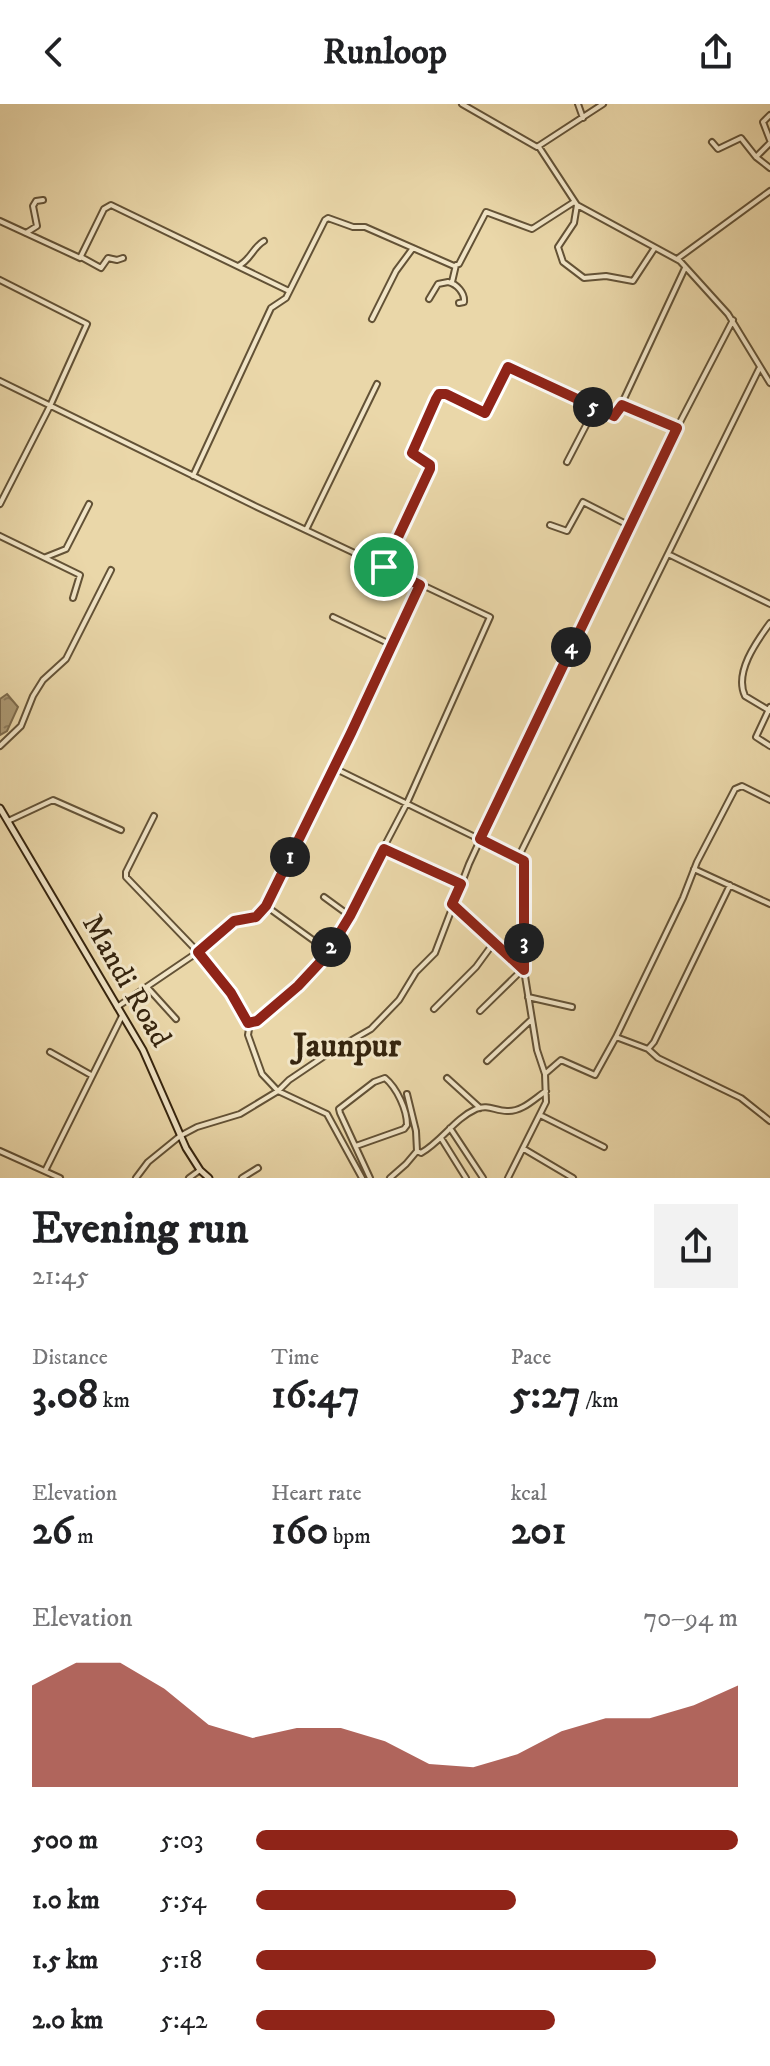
<!DOCTYPE html>
<html lang="en">
<head>
<meta charset="utf-8">
<style>
	:root { --surface:#fff; --page:#f2f2f2; --text:#202124; --muted:#757577; --accent:#8f2418 }
	body { margin:0; font-family:"IM FELL DW Pica",serif; background:var(--page); color:var(--text); height:100vh; display:flex; flex-direction:column; font-size:30px; white-space:nowrap }
	* { box-sizing:border-box; margin:0 }
	p { font-size:26px; color:var(--muted) }
	.icon { flex:none; width:44px; height:44px; fill:none; stroke:currentColor; stroke-width:2; stroke-linecap:round; stroke-linejoin:round }
	.map { position:relative; height:1074px; overflow:hidden }
	.details { display:flex; flex-direction:column; background:var(--surface); flex:1 }
	.details>* { flex:none }
	.pin { position:absolute; display:grid; place-items:center; width:68px; height:68px; color:#fff; margin:-34px; border:4px solid #fff; border-radius:50%; box-shadow:0 2px 8px #0007 }
	.km { position:absolute; width:40px; height:40px; margin:-20px; border-radius:50%; background:#222; color:#fff; font-size:22px; line-height:40px; text-align:center }
	.round { display:grid; place-items:center; flex:none; width:84px; height:84px; border-radius:0px; background:var(--page) }
	.overview { display:flex; align-items:center; justify-content:space-between; height:136px; padding:0 32px }
	h1 { font-size:44px; font-weight:700; line-height:60px }
	.metrics { display:grid; grid-template-columns:repeat(3,1fr); gap:12px; height:136px; padding:8px 32px }
	.metrics div { display:grid; align-content:center }
	.metrics b { font-size:40px; font-weight:700 }
	.metrics small { font-size:22px; font-weight:400 }
	.metrics p { font-size:22px }
	.chart { height:224px; padding:16px 32px }
	.chart p { display:flex; justify-content:space-between }
	.chart svg { width:100%; height:144px; margin-top:8px; fill:var(--accent); opacity:.7 }
	ul { padding:0 32px; list-style:none; font-size:26px }
	li { display:grid; grid-template-columns:128px 96px 1fr; align-items:center; height:60px }
	li i { height:20px; border-radius:10px; background:var(--accent) }
	header { display:flex; justify-content:space-between; align-items:center; height:104px; padding:0 32px; background:var(--surface); font-size:36px; font-weight:700 }
	.map>svg:first-child { display:block }
	.water { fill:url(#water-ripples); stroke:#7d6b4c; stroke-width:2 }
	.lines { fill:none; stroke-linecap:round; stroke-linejoin:round }
	.street-casing { stroke:#635236; stroke-width:8 }
	.secondary-casing { stroke:#36250f; stroke-width:9 }
	.street { stroke:#f1e5c7; stroke-width:4 }
	.secondary { stroke:#f1e5c7; stroke-width:5 }
	.route-casing { stroke:#fff; stroke-width:16 }
	.route { stroke:#8f2418; stroke-width:10 }
	.labels { text-anchor:middle; dominant-baseline:central; stroke-width:6; stroke-linejoin:round; paint-order:stroke }
	.street-label { font-size:30px; fill:#36250f; stroke:#f1e5c7 }
	.quarter-label { font-size:34px; font-weight:bold; fill:#36250f; stroke:#f1e5c7 }
</style>
</head>
<body>
<header><svg class="icon" aria-label="back" viewBox="0 0 24 24"><path d="M15 5l-7 7 7 7"/></svg>Runloop<svg class="icon" aria-label="share" viewBox="0 0 24 24"><path d="M12 15V3M7 8l5-5 5 5M5 13v7h14v-7"/></svg></header>
<div class="map">
<svg width="770" height="1074" viewBox="0 0 770 1074">
	<defs>
		<pattern id="water-ripples" width="26" height="14" patternUnits="userSpaceOnUse" patternTransform="scale(2)"><rect width="26" height="14" fill="#ad9a75"/><path d="M2 4q2-2 4 0t4 0M15 11q2-2 4 0t4 0" fill="none" stroke="#8e7d5e"/></pattern>
	</defs>
	<rect width="100%" height="100%" fill="#ead7a9"/>
	<filter id="stains"><feTurbulence type="fractalNoise" baseFrequency=".0025" numOctaves="4"/><feColorMatrix values="0 0 0 0 .2 0 0 0 0 .09 0 0 0 0 .02 0 0 0 .5 -.17"/></filter>
	<radialGradient id="worn" r=".72"><stop offset=".6" stop-color="#630" stop-opacity="0"/><stop offset="1" stop-color="#630" stop-opacity=".3"/></radialGradient>
	<path class="water" d="M 7,590 L 18,603 L 7,627 L 0,631 L 0,595 Z"/>
	<g class="lines">
		<g class="street-casing">
			<path id="street" d="M 462,0 L 537,43 L 603,0
				M 578,0 L 583,14
				M 770,11 L 763,18 L 770,36
				M 712,38 L 718,45 L 741,34 L 756,53 L 770,64
				M 539,43 L 577,101 L 680,157 L 728,210 L 770,279
				M 756,53 L 770,39
				M 577,101 L 574,119 L 558,143 L 563,158 L 584,174 L 606,172 L 633,177 L 654,145
				M 0,117 L 80,154 L 104,105 L 111,101 L 289,187
				M 26,129 L 37,122 L 33,102 L 36,97 L 43,96
				M 81,153 L 101,164 L 108,154 L 117,156 L 123,154
				M 677,155 L 770,87
				M 238,162 C 250,157 253,143 264,137
				M 0,176 L 87,220 L 50,302 L 0,400
				M 452,178 L 456,161
				M 429,195 L 438,180 L 448,178 C 457,180 465,189 464,198 L 459,199
				M 372,215 L 396,167 L 413,144
				M 0,277 L 255,402 L 490,513 L 407,699 L 331,844 L 324,844 L 266,802
				M 622,301 L 677,324
				M 567,358 L 595,304
				M 193,372 L 271,204 L 286,194 L 325,116 L 328,114 L 353,123 L 365,123 L 454,162 L 459,160 L 486,108 L 532,125 L 574,98
				M 550,421 L 567,427 L 583,398 L 630,422
				M 306,426 L 377,280
				M 0,432 L 80,471 L 73,494
				M 668,450 L 770,500
				M 46,453 L 66,445 L 89,400
				M 384,463 L 430,365 L 429,360 L 412,349 L 439,290 L 446,290 L 485,309 L 508,263 L 616,312 L 685,164
				M 333,513 L 392,541
				M 770,519 C 756,538 734,569 745,592 L 770,607
				M 770,603 L 756,633 L 770,642
				M 0,642 L 21,622 L 33,592 L 43,576 L 66,555 L 111,466
				M 334,664 L 524,757 L 524,866 L 537,946 L 545,970 L 546,998 L 508,1074
				M 154,712 L 126,768 L 126,773 L 198,848 L 231,889 L 248,919 C 266,918 318,863 329,846
				M 8,717 L 53,696 L 121,726
				M 384,745 L 461,780
				M 518,754 L 759,265
				M 694,765 L 770,800
				M 324,793 L 350,812
				M 452,800 L 524,866
				M 147,883 L 176,915
				M 528,893 L 572,903
				M 117,903 L 198,848 L 234,817 L 256,813 L 266,802 L 351,629 L 420,481
				M 434,905 L 476,863 L 495,837
				M 480,907 L 523,865
				M 250,919 L 248,931 L 262,970 L 278,987 L 327,1010 L 362,1074
				M 616,933 L 683,794 L 697,758 L 735,685 L 742,682 L 770,696
				M 648,945 L 654,938 L 730,781
				M 50,948 L 91,971
				M 487,957 L 531,916
				M 546,969 L 561,956 L 595,971 L 616,933 L 648,945 L 658,954 L 741,994 L 770,1017
				M 447,974 L 480,1004
				M 542,1012 L 604,1043
				M 450,1024 L 483,1074
				M 441,1034 L 466,1074
				M 356,1042 L 404,1025 L 407,1021 C 407,1006 397,984 385,974 L 374,978 L 339,1005 L 340,1009 L 370,1074
				M 524,1045 L 573,1074
				M 0,1047 L 60,1074
				M 417,1047 L 421,1049 C 442,1037 454,1015 476,1005 C 488,1000 495,1007 507,1007 C 522,1008 534,995 546,987
				M 45,1067 L 122,912
				M 136,1074 L 148,1058 L 180,1032 L 197,1023 L 240,1010 L 278,987 L 289,976 L 326,951 L 371,925 L 399,896 L 416,868 L 435,849 L 469,760 L 528,632 L 677,324 L 733,216
				M 189,1074 L 200,1066
				M 242,1074 L 258,1064
				M 390,1074 L 406,1060 L 417,1047 L 416,1027 L 407,990"/>
		</g>
		<g class="secondary-casing">
			<path id="secondary" d="M 0,704 L 143,946 L 186,1044 L 200,1066 L 209,1074"/>
		</g>
		<use href="#street" class="street"/>
		<use href="#secondary" class="secondary"/>
	</g>
	<g class="lines">
		<g class="route-casing">
			<path id="route" d="M 508,263 L 614,312 L 622,301 L 677,324 L 480,735 L 524,757 L 524,866 L 452,800 L 461,780 L 384,745 L 350,812 L 325,853 L 298,882 L 257,917 L 248,919 L 231,889 L 198,848 L 234,817 L 256,813 L 266,802 L 351,629 L 420,481 L 384,463 L 430,365 L 430,361 L 412,349 L 436,295 L 439,290 L 446,290 L 485,309 Z"/>
		</g>
		<use href="#route" class="route"/>
	</g>
	<g class="labels">
		<g class="street-label">
			<text transform="translate(126 877) rotate(60)">Mandi Road</text>
		</g>
		<g class="quarter-label">
			<text x="347" y="942">Jaunpur</text>
		</g>
	</g>
	<rect width="100%" height="100%" filter="url(#stains)"/>
	<rect width="100%" height="100%" fill="url(#worn)"/>
</svg>
<div class="pin" style="left:384px;top:463px;background:#1e9e55"><svg class="icon" aria-label="arrive" viewBox="0 0 24 24"><path d="M6 21V4h12l-3 4 3 4H6"/></svg></div>
<b class="km" style="left:290px;top:753px">1</b>
<b class="km" style="left:331px;top:843px">2</b>
<b class="km" style="left:524px;top:839px">3</b>
<b class="km" style="left:571px;top:543px">4</b>
<b class="km" style="left:593px;top:303px">5</b>
</div>
<section class="details">
<div class="overview"><div><h1>Evening run</h1><p>21:45</p></div><a class="round"><svg class="icon" aria-label="share" viewBox="0 0 24 24"><path d="M12 15V3M7 8l5-5 5 5M5 13v7h14v-7"/></svg></a></div>
<div class="metrics">
<div><p>Distance</p><b>3.08<small> km</small></b></div>
<div><p>Time</p><b>16:47</b></div>
<div><p>Pace</p><b>5:27<small> /km</small></b></div>
</div>
<div class="metrics">
<div><p>Elevation</p><b>26<small> m</small></b></div>
<div><p>Heart rate</p><b>160<small> bpm</small></b></div>
<div><p>kcal</p><b>201</b></div>
</div>
<div class="chart"><p><span>Elevation</span>70–94 m</p>
<svg viewBox="0 0 160 44" preserveAspectRatio="none"><path d="M0 44V13L10 6L20 6L30 14L40 25L50 29L60 26L70 26L80 30L90 37L100 38L110 34L120 27L130 23L140 23L150 19L160 13V44z"/></svg>
</div>
<ul>
<li><b>500 m</b>5:03<i style="width:100%"></i></li>
<li><b>1.0 km</b>5:54<i style="width:54%"></i></li>
<li><b>1.5 km</b>5:18<i style="width:83%"></i></li>
<li><b>2.0 km</b>5:42<i style="width:62%"></i></li>
</ul>
</section>
</body>
</html>
